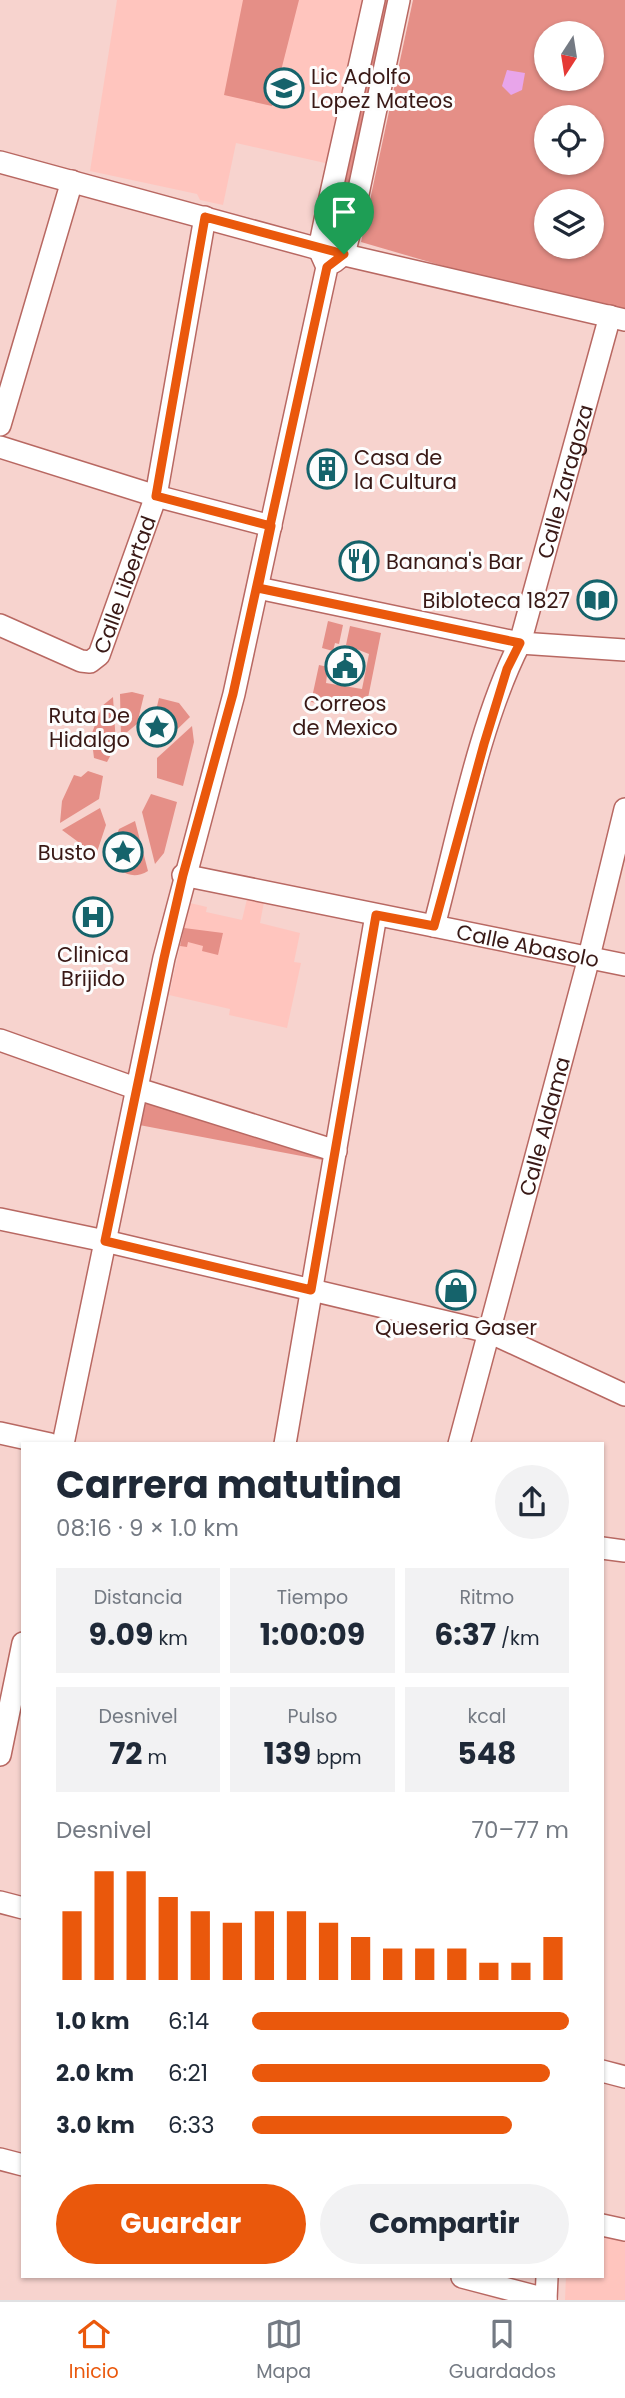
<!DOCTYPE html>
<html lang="es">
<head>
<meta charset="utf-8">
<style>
	:root { --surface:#fff; --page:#f2f2f3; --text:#1f2937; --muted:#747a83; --line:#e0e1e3; --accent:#ea580c }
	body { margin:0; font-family:Poppins,sans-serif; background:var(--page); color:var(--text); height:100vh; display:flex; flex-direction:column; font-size:26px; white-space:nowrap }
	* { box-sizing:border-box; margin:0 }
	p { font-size:23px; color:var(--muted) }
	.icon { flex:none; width:38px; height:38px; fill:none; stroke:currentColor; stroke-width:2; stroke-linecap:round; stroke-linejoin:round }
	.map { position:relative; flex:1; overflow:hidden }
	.sheet { position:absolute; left:21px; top:1442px; width:583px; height:836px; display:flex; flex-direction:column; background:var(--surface); border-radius:0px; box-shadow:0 2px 5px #0004 }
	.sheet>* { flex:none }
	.needle { width:46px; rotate:192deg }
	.buttons { position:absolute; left:534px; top:21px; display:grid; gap:14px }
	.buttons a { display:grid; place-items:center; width:70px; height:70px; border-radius:50%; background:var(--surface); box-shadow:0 2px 5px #0004; font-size:35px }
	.pin { position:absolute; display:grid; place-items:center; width:60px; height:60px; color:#fff; margin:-72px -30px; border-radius:50% 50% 50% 0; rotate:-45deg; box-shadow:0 0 7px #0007 }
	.pin .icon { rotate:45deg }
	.round { display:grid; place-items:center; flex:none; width:74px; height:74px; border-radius:37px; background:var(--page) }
	.headline { display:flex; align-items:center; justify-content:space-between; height:119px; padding:0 35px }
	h1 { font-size:38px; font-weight:700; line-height:52px }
	.figures { display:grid; grid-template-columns:repeat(3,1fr); gap:10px; height:119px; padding:7px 35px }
	.figures div { display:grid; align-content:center; border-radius:0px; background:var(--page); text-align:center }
	.figures b { font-size:30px; font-weight:700 }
	.figures small { font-size:19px; font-weight:400 }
	.figures p { font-size:19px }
	.chart { height:196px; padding:14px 35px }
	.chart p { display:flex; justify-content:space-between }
	.chart svg { width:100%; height:126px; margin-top:7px; stroke:var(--accent); stroke-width:6 }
	.button { display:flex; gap:14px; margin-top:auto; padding:14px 35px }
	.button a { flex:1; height:80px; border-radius:42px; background:var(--accent); color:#fff; font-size:28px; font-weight:700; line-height:80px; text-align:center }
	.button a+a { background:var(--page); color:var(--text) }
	ul { padding:0 35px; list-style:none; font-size:23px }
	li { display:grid; grid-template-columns:112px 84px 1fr; align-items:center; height:52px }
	li i { height:18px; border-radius:9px; background:var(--accent) }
	.tabs { display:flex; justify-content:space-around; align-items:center; height:98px; border-top:2px solid var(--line); background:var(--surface); font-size:19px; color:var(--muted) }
	.tabs a { display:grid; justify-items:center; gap:4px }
	.tabs .on { color:var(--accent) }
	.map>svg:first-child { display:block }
	.built { fill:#ffc5be }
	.green { fill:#e58f87; fill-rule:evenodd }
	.water { fill:#e8a5ea }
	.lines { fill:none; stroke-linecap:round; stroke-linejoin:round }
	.street-casing { stroke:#b86862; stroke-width:24 }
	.street { stroke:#fff; stroke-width:21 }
	.route-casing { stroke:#fff; stroke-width:14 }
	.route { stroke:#ea580c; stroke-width:9 }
	.labels { text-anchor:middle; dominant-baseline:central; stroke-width:6; stroke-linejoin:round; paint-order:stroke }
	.poi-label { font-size:21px; fill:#391916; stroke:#fdfdfd; text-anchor:start }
	.street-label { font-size:21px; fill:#391916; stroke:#fdfdfd }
</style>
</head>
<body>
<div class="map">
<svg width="625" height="2300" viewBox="0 0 625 2300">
	<rect width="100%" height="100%" fill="#f7d3ce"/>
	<path class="built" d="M 117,0 L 368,0 L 334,165 L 236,143 L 223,205 L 200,200 L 197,194 L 90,171 Z
		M 247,899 L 264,902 L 260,923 L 300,933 L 294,962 L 301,963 L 287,1028 L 229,1015 L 230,1009 L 169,995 L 190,903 L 207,907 L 206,912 L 242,920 Z
		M 602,2235 L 625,2239 L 625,2300 L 565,2300 L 566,2277 L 602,2277 Z"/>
	<path class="green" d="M 243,0 L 299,0 L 272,106 L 224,95 Z
		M 376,0 L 397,0 L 350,226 L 328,249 Z
		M 413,0 L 625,0 L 625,319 L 361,242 ZM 546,33 L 592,33 L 592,79 L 546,79 ZM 546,117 L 592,117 L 592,163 L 546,163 ZM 546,201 L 592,201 L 592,247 L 546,247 Z
		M 328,621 L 343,625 L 339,644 L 335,643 L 333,651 L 322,648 Z
		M 350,626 L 381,633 L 366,708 L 323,700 L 322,704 L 311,702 L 319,665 L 328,667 L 326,683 L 362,689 L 369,654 L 346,645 Z
		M 132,692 L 144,695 L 137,724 L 121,737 L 120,694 Z
		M 113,697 L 116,745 L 107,762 L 94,758 L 93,750 L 88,744 L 102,706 Z
		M 159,698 L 179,703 L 190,717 L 158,748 L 155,733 L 159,735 L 163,722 L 154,719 Z
		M 192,726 L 194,742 L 183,786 L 157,778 L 157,758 Z
		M 88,771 L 103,776 L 99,799 L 60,823 L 62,801 L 74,775 L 81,777 Z
		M 151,794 L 177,802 L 164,853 L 155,864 L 142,812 Z
		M 100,808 L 106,825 L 96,855 L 62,830 Z
		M 135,821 L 148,871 C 131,881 121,871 107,861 L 108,856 L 126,862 L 129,850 L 113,844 L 119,829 Z
		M 184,928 L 223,933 L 218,955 L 202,951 L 203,946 L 188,942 L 187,947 L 180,946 Z
		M 140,1101 L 330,1151 L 328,1161 L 134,1124 Z"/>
	<path class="water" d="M 507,70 L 525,73 L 522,90 L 511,95 L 502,86 Z"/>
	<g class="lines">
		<g class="street-casing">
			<g id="street">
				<path d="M 0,162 L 319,249 L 625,320"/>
				<path d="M 334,262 L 344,254 L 351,227 L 399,0"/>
				<path d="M 0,425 L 72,181"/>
				<path d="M 0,447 L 156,496 L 271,526"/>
				<path d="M 258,588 L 520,643 L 625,650"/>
				<path id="s1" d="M 0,625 L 81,661 L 90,662 L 99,655 L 156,496 L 205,217"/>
				<path id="s2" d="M 183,875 L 625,965"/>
				<path id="s3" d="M 434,926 C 458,837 479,723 520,643 L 610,316"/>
				<path d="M 0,1040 L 135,1088 L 336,1151"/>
				<path d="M 0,1219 L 105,1241 L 489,1332 L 625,1395"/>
				<path d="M 0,1433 L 50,1444"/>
				<path d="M 63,1444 L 164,958 L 234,694 L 327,267 L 319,249 L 325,220 L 374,0"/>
				<path d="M 285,1444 L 376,915"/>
				<path id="s4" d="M 459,1444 L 586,969 L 625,809"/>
				<path d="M 602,1548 L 625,1551"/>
				<path d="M 0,1755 L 23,1643"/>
				<path d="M 0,1902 L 23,1908"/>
				<path d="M 602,2071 L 625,2077"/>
				<path d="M 0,2159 L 23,2165"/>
				<path d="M 602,2225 L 625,2230"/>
				<path d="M 462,2277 L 546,2299"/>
				<path d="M 546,2300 L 547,2277"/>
			</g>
		</g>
		<use href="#street" class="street"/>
	</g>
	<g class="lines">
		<g class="route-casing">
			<path id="route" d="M 344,254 L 327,267 L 233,694 L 183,875 L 164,958 L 105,1241 L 311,1290 L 376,915 L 434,926 L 484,744 L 507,669 L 520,643 L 258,588 L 271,526 L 156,496 L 205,217 L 344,254"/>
		</g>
		<use href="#route" class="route"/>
	</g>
	<defs>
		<g id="school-ring" transform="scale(2.0125)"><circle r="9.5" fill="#fdfdfd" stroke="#15636b" stroke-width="1.5"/><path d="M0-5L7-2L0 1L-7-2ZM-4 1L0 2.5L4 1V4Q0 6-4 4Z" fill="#15636b"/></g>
		<g id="building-ring" transform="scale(2.0125)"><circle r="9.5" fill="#fdfdfd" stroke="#15636b" stroke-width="1.5"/><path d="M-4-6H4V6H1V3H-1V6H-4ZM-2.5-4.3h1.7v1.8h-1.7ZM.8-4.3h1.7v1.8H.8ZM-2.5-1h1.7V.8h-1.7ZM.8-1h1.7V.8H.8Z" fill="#15636b"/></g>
		<g id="restaurant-ring" transform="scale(2.0125)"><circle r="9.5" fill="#fdfdfd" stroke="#15636b" stroke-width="1.5"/><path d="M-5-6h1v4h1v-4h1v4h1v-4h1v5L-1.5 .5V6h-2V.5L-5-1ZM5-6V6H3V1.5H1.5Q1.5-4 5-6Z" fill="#15636b"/></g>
		<g id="library-ring" transform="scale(2.0125)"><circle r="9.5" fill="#fdfdfd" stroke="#15636b" stroke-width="1.5"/><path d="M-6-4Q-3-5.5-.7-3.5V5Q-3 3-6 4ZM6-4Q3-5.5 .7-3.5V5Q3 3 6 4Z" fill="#15636b"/></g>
		<g id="civic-ring" transform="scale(2.0125)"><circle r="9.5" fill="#fdfdfd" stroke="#15636b" stroke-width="1.5"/><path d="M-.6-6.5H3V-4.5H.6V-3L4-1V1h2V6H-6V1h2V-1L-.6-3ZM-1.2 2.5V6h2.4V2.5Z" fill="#15636b"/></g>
		<g id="sight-ring" transform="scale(2.0125)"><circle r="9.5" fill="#fdfdfd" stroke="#15636b" stroke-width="1.5"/><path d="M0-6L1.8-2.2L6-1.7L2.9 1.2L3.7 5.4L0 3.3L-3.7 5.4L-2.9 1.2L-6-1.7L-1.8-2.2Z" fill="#15636b"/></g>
		<g id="hospital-ring" transform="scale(2.0125)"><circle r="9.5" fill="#fdfdfd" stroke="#15636b" stroke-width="1.5"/><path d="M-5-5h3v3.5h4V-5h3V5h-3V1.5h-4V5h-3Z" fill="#15636b"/></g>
		<g id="shop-ring" transform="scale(2.0125)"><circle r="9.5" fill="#fdfdfd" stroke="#15636b" stroke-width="1.5"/><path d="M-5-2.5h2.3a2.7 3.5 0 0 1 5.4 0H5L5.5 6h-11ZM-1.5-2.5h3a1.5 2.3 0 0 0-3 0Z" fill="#15636b"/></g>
	</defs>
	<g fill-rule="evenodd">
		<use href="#school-ring" x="284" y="88"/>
		<use href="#building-ring" x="327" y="469"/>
		<use href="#restaurant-ring" x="359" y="561"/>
		<use href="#library-ring" x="597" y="600"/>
		<use href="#civic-ring" x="345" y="666"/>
		<use href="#sight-ring" x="157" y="727"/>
		<use href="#sight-ring" x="123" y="852"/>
		<use href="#hospital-ring" x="93" y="917"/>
		<use href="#shop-ring" x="456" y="1290"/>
	</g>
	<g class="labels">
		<g class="poi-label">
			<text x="311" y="76">Lic Adolfo<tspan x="311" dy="24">Lopez Mateos</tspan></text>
			<text x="354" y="457">Casa de<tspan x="354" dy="24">la Cultura</tspan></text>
			<text x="386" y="561">Banana's Bar</text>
			<text x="570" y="600" text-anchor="end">Bibloteca 1827</text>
			<text x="345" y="703" text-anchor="middle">Correos<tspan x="345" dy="24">de Mexico</tspan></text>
			<text x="130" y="715" text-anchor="end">Ruta De<tspan x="130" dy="24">Hidalgo</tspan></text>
			<text x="96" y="852" text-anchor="end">Busto</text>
			<text x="93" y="954" text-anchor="middle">Clinica<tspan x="93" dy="24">Brijido</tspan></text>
			<text x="456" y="1327" text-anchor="middle">Queseria Gaser</text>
		</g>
		<g class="street-label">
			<text stroke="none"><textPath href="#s3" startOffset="464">Calle Zaragoza</textPath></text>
			<text stroke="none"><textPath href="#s1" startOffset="184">Calle Libertad</textPath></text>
			<text stroke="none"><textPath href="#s2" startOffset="352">Calle Abasolo</textPath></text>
			<text stroke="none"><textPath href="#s4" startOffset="329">Calle Aldama</textPath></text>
		</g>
	</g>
</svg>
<div class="buttons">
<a><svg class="needle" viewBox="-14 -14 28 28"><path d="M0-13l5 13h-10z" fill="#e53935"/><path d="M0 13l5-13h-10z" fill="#747a83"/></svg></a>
<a><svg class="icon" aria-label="locate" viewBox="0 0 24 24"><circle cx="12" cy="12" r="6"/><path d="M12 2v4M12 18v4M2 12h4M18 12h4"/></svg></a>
<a><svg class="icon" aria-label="layers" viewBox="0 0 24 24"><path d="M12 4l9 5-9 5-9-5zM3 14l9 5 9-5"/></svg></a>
</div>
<div class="pin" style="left:344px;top:254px;background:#1e9e55"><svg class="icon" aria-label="arrive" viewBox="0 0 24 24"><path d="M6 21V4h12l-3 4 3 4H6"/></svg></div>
<section class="sheet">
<div class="headline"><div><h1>Carrera matutina</h1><p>08:16 · 9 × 1.0 km</p></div><a class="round"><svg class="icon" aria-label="share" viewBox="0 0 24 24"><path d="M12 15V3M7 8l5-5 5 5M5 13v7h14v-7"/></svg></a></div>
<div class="figures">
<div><p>Distancia</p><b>9.09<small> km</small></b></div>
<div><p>Tiempo</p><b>1:00:09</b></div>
<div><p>Ritmo</p><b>6:37<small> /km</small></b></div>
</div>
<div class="figures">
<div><p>Desnivel</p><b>72<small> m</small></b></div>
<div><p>Pulso</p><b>139<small> bpm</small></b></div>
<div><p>kcal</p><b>548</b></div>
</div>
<div class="chart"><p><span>Desnivel</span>70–77 m</p>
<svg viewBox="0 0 160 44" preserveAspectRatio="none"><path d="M5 44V20M15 44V6M25 44V6M35 44V15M45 44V20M55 44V24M65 44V20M75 44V20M85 44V24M95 44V29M105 44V33M115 44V33M125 44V33M135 44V38M145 44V38M155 44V29"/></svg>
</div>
<ul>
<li><b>1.0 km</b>6:14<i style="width:100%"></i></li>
<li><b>2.0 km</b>6:21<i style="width:94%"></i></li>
<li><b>3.0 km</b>6:33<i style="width:82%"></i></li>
</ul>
<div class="button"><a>Guardar</a><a>Compartir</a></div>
</section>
</div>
<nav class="tabs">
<a class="on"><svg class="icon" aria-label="home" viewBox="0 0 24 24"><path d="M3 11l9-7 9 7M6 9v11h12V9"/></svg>Inicio</a>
<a><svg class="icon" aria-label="map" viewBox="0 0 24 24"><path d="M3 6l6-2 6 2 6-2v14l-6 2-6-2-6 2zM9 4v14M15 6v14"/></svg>Mapa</a>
<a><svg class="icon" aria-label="saved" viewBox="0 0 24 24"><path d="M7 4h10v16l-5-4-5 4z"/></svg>Guardados</a>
</nav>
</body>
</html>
